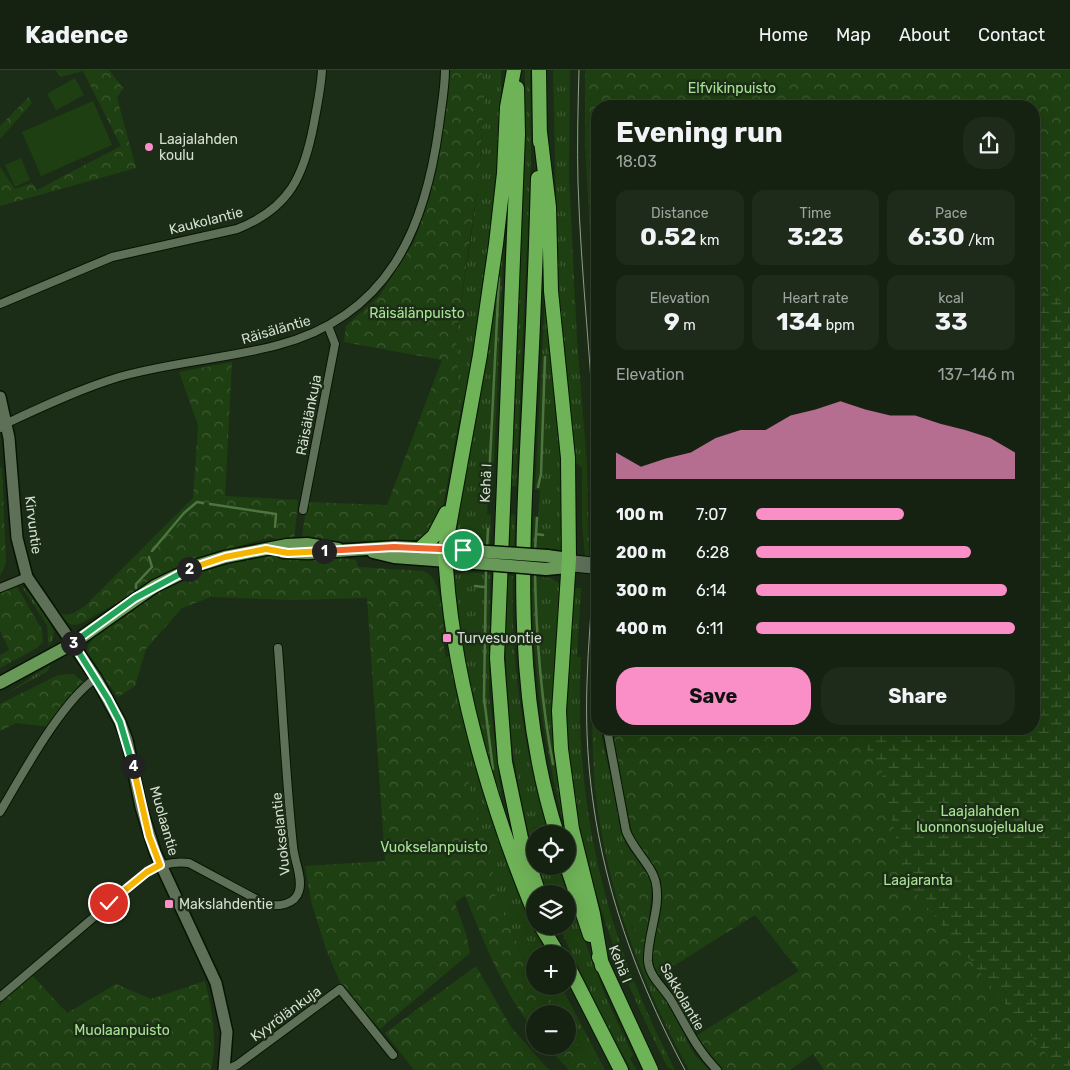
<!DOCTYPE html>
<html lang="en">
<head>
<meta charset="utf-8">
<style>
	:root { --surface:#152211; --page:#1e2a1a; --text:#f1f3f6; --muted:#9da49f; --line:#343f31; --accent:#fa8fc7 }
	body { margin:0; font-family:Rubik,sans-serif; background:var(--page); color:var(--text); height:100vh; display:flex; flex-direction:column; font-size:19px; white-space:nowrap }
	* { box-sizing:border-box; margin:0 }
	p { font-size:16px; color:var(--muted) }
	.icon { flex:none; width:28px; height:28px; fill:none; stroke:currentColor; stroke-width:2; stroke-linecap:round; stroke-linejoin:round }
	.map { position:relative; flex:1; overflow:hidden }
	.drawer { position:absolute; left:591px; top:30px; width:449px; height:635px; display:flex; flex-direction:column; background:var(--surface); border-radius:20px; box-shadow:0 5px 20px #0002,0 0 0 1px var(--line) }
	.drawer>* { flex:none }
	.controls { position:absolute; left:526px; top:755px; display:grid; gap:10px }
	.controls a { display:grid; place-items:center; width:50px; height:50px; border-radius:50%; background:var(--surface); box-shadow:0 5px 20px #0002,0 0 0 1px var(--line); font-size:25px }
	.pin { position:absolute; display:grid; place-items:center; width:42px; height:42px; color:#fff; margin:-21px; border:2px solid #fff; border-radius:50%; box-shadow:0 1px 5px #0007 }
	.km { position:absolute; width:25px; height:25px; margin:-12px; border-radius:50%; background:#222; color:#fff; font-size:14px; line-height:25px; text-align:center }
	.round { display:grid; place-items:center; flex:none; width:52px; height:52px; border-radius:20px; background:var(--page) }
	.headline { display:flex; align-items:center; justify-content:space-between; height:85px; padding:0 25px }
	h1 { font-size:28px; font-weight:700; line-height:38px }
	.metrics { display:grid; grid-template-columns:repeat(3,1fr); gap:8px; height:85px; padding:5px 25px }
	.metrics div { display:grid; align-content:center; border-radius:12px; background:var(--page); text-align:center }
	.metrics b { font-size:25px; font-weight:700 }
	.metrics small { font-size:14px; font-weight:400 }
	.metrics p { font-size:14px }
	.chart { height:140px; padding:10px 25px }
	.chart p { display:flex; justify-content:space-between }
	.chart svg { width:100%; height:90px; margin-top:5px; fill:var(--accent); opacity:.7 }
	.button { display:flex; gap:10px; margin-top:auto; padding:10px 25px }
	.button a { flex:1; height:58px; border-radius:20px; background:var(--accent); color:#111; font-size:20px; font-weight:700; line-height:58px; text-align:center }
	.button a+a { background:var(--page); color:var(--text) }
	ul { padding:0 25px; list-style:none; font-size:16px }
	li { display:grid; grid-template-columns:80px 60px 1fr; align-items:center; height:38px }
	li i { height:12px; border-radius:6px; background:var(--accent) }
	header { display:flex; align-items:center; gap:30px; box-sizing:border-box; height:70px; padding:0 25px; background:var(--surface); border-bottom:1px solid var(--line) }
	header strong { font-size:24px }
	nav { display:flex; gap:28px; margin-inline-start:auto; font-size:18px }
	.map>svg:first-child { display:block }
	.grass { fill:url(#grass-tufts) }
	.forest { fill:url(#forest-crowns) }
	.wetland { fill:url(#wetland-marsh) }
	.pitch { fill:#1e3f11 }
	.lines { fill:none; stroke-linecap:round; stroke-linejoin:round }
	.stream { stroke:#4e7541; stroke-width:2.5 }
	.street-casing { stroke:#061502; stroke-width:10 }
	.secondary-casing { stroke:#061502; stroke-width:14 }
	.primary-casing { stroke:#061502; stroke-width:15 }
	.highway-casing { stroke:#061502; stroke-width:16 }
	.street { stroke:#5e7158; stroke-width:8 }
	.secondary { stroke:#5e7158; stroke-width:11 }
	.primary { stroke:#689958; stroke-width:12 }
	.highway { stroke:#6fb358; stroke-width:14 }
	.tram { stroke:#93a08f; stroke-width:1 }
	.primary-bridge-casing { stroke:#061502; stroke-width:15; stroke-linecap:butt }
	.primary-bridge { stroke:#689958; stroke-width:12 }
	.split-1-casing { stroke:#fff; stroke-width:10 }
	.split-2-casing { stroke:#fff; stroke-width:10 }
	.split-3-casing { stroke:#fff; stroke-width:10 }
	.split-4-casing { stroke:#fff; stroke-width:10 }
	.split-5-casing { stroke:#fff; stroke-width:10 }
	.split-1 { stroke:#f0652b; stroke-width:6 }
	.split-2 { stroke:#f5b400; stroke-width:6 }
	.split-3 { stroke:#22a559; stroke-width:6 }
	.split-4 { stroke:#22a559; stroke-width:6 }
	.split-5 { stroke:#f5b400; stroke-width:6 }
	.poi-dot { fill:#fa8fc7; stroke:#1c2d17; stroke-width:2 }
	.labels { text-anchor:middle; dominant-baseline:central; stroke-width:5; stroke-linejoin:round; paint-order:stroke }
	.park-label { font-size:14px; fill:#a9e395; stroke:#1c2d17 }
	.poi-label { font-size:14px; fill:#d4dfd1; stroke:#1c2d17; text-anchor:start }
	.street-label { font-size:14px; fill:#d4dfd1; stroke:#1c2d17 }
</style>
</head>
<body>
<header>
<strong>Kadence</strong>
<nav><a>Home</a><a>Map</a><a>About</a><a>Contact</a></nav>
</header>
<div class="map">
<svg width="1070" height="1000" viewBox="0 0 1070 1000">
	<defs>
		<pattern id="grass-tufts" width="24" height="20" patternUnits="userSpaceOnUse" patternTransform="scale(1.25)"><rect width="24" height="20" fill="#1e3f11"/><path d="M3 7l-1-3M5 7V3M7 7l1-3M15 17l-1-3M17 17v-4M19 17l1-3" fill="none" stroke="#3e5a33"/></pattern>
		<pattern id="forest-crowns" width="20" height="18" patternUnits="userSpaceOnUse" patternTransform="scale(1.25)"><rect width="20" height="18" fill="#1e3f11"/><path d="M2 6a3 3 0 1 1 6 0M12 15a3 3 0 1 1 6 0" fill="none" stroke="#3e5a33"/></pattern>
		<pattern id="wetland-marsh" width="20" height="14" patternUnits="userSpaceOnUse" patternTransform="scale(1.25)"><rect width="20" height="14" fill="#1e3f11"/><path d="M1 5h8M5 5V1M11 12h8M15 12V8" fill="none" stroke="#3e5a33"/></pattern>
	</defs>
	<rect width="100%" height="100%" fill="#1c2d17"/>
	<path class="grass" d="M 482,0 L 501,0 L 501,66 L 498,113 L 476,277 L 460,345 L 443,436 L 420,469 L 449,276 L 456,265 C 469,177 487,89 482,0 Z
		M 525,0 L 530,0 L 531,89 L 516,416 L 511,416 L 525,88 Z
		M 553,0 L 570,0 L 569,106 L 577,270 L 587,393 L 589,486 L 585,486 L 582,452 L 582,398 L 575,392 L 571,374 L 555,195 L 556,129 Z
		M 504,165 L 493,416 L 489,417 L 487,444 L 491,445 L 490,478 L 451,464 Z
		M 545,227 L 561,378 L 563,481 L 559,483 L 532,481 L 534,446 L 538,446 L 540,420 L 535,419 Z
		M 510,445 L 515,445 L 514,479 L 508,479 Z
		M 465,502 L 490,504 L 489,624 L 504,747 L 481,674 L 462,577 L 451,506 Z
		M 507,505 L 513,506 C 510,592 524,682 549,764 L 535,764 L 535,787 C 509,695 502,601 507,505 Z
		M 532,507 L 551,508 L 563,516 L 567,753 L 564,754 C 543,672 532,592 532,507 Z
		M 22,517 C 29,519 51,552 53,560 C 55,566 53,571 49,576 L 47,555 Z
		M 572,518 L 581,518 L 577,587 L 581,587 C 573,736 606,868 675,1000 L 668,998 C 614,894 576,784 567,666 C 564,617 569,567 572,518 Z
		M 597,571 L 598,659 L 603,659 L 602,668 L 625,773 L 615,789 L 632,858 L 645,878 L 644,892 L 647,901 L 671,938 L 693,983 L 709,1000 L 689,1000 C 641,913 605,816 595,717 C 591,674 593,631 591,588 L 596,588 Z
		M 444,578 L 446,587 L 451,586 L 528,842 L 546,884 L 535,884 L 535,911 L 496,828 L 460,703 Z
		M 50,595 L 48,601 L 6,624 Z
		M 538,796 L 558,796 L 567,824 L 547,824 Z
		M 568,827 L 607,930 L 633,985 L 630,989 L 637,1000 L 631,1000 L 590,925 L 559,856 L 568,856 Z
		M 538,916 L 561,916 L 605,1000 L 597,1000 L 594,993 L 568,963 L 568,944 L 556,944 Z"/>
	<path class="forest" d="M 55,0 L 109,0 L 123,18 L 117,28 L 136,98 L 0,136 L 0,97 L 15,119 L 32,113 L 37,120 L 121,76 L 83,1 L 61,7 Z
		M 450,0 L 482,0 L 484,28 L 479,107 L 456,265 L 460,345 L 441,445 C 435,459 424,468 410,471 L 301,472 L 307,432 L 387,435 L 442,290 L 344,272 L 346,256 L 380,225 L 414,172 L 430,126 Z
		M 585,0 L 1070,0 L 1070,1000 L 824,1000 L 813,984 L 790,1000 L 723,1000 L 696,966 L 799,901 L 755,845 L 659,905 L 651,893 L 661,810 L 633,766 L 625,735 L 611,665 L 611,659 L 1034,659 L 1034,36 L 598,36 L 597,308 L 585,74 Z
		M 29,27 L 32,33 L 0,69 L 0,56 Z
		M 232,292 L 225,426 L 298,430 L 294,471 L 281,471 L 271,467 L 213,483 L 170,502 L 80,554 C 68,557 64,550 58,541 C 67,549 75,542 85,536 L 193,428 L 198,355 L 179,302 Z
		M 2,397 L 6,493 L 0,506 L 0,398 Z
		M 321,486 L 356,490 L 358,497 L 423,501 C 443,507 442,548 445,566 L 443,567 L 444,578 L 470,719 L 493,803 L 490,806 L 496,828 L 535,911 L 535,916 L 538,916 L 556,944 L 535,944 L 535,962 C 503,922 484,872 465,825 L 455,833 L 466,864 L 470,883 L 380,959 L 342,917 L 326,879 L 311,831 L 305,796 L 385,791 L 367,528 L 293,530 L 211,527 L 182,538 L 146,579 L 135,616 L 118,627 L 87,585 C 85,572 100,563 109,556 C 150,523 203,493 256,487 C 277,484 299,486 321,486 Z
		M 16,515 L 42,560 L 43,572 L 37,578 L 0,598 L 0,585 L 9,580 L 0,560 L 0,523 Z
		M 74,604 L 85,614 L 51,657 L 16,653 L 0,661 L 0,634 L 58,605 Z
		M 625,773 L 651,809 L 652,820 L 645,878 C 630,855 611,818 615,790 C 616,784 622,778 625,773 Z
		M 476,896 L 511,957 L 549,1000 L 414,1000 L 385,963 Z
		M 32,905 L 67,943 L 116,914 L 151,929 L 205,911 C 212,942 218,969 211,1000 L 0,1000 L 0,936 L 4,929 Z
		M 568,963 L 594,993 L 597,1000 L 569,1000 L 546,976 L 568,976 Z"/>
	<path class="wetland" d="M 1034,216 L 1070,237 L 1070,1000 L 1059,1000 L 912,818 L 900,787 L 880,695 L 851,659 L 1034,659 Z"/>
	<path class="pitch" d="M 75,8 L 84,25 L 56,40 L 47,24 Z
		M 93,31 L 112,75 L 41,106 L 22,62 Z
		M 21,88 L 30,110 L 15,117 L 5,95 Z"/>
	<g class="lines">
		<path class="stream" d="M 541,405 L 545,287
			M 489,410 L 499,208
			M 538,417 L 541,404
			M 210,434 L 276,444 L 275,457
			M 536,464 L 543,465
			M 487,478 L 488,459
			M 152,481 L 184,443 L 197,432 L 203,433
			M 535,481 L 537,448
			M 486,499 L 484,628 L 493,699
			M 535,501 C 536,566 541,630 553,694
			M 475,516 L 484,517
			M 136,518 L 136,514 L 152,497 L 149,487"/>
		<g class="street-casing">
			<path id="street" d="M 0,234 L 112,187 L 237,159 C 290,138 304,106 314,53 C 317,36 321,18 322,0
				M 0,358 L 7,353 C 44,336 80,319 119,307 C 171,292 226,289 278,275 C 388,246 425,160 439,56 C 441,38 445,19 445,0
				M 303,440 L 335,274 L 328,256
				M 569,489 L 598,492
				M 568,497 L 598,500
				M 0,518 L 27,507
				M 607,659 L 626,761 C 633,780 653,796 656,814 C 661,839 647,865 648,891 C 649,906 663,917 671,930 C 686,955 696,979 717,1000
				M 0,742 C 22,705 61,632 96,608
				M 0,927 L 147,802 C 161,794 174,791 189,793 L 267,835 C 278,836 295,835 299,821 C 303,808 294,790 293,776 C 286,710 283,644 278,578
				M 226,1000 L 237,995 L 340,919 L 393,985"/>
		</g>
		<g class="secondary-casing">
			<path id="secondary" d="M 0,327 L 9,368 L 17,468 L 27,507 L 96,608 L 120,652 L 127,670 L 141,737 L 155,782 L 216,913 L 227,962 L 224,1000"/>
		</g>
		<g class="primary-casing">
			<path id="primary" d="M 283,482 L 308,483 L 395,477 L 474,481
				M 373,482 L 394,487 L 474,493
				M 547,486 L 569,489
				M 546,499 L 568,497
				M 0,613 L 72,574 L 155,516 L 199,495 L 225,487 L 287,475 L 307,474 L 338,479"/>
		</g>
		<g class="highway-casing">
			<path id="highway" d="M 514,0 L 507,37 L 504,103 L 496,174 L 480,285 L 445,479 C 450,600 489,733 535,844
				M 539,0 L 540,72
				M 517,18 L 518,64 L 497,588 L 505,692 L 522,773 L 539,824
				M 540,62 L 549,137 L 551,221 L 568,388 L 569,489 L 559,641 L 561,679 L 572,759 L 593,844 L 602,896
				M 538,108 C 536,185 533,262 529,339 C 522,481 513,626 557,764
				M 422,477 L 434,466 L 446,443
				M 567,796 L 590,865
				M 541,856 L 558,884
				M 599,887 L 651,1000
				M 568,896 L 621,1000"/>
		</g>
		<use href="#street" class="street"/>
		<use href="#secondary" class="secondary"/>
		<use href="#primary" class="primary"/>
		<use href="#highway" class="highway"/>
		<path class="tram" d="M 579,0 C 578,37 577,75 578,113 C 581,206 592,300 596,393 C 600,467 589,540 587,613 C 582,753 619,877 685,1000"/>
		<g class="primary-bridge-casing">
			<path id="primary-bridge" d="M 474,481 L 547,486
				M 474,493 L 546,499"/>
		</g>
		<use href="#primary-bridge" class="primary-bridge"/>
	</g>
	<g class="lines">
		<g class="split-1-casing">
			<path id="split-1" d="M 324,481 L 394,477 L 463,480"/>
		</g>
		<g class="split-2-casing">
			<path id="split-2" d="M 189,499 L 225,487 L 266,479 L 288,483 L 324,481"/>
		</g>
		<g class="split-3-casing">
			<path id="split-3" d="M 73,573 L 135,528 L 189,499"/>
		</g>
		<g class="split-4-casing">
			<path id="split-4" d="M 73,573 L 108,629 L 120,652 L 133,696"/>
		</g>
		<g class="split-5-casing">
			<path id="split-5" d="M 109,833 L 147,802 L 160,795 L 149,766 L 133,696"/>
		</g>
		<use href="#split-1" class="split-1"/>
		<use href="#split-2" class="split-2"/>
		<use href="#split-3" class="split-3"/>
		<use href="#split-4" class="split-4"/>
		<use href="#split-5" class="split-5"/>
	</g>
	<g class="poi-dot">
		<circle cx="149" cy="77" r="5"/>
		<rect x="442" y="563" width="10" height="10" rx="2.5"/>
		<rect x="164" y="829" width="10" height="10" rx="2.5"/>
	</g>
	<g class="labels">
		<g class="park-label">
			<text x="732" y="18">Elfvikinpuisto</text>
			<text x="417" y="243">Räisälänpuisto</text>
			<text x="980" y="741">Laajalahden<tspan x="980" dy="16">luonnonsuojelualue</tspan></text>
			<text x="434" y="777">Vuokselanpuisto</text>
			<text x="918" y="810">Laajaranta</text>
			<text x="122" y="960">Muolaanpuisto</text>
		</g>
		<g class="poi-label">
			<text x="159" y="69">Laajalahden<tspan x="159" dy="16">koulu</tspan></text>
			<text x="457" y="568">Turvesuontie</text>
			<text x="179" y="834">Makslahdentie</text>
		</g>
		<g class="street-label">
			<text transform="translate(206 151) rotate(-14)">Kaukolantie</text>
			<text transform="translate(276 260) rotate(-16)">Räisäläntie</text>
			<text transform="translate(309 345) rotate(-79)">Räisälänkuja</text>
			<text transform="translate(486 413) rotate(-87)">Kehä I</text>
			<text transform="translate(33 455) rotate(83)">Kirvuntie</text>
			<text transform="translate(164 751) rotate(74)">Muolaantie</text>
			<text transform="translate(281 764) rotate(-96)">Vuokselantie</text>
			<text transform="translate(620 894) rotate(68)">Kehä I</text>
			<text transform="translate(682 927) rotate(60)">Sakkolantie</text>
			<text transform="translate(286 944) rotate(-36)">Kyyrölänkuja</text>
		</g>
	</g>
</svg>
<div class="controls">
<a><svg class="icon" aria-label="locate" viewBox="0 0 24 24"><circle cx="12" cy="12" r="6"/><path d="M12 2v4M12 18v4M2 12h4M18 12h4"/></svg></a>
<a><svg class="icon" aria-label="layers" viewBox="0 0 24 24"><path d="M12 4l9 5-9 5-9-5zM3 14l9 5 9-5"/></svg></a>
<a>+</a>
<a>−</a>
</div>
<div class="pin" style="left:463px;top:480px;background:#1e9e55"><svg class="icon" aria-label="arrive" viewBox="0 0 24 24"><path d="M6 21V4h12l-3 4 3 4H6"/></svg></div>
<div class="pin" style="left:109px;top:833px;background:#d93025"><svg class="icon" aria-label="check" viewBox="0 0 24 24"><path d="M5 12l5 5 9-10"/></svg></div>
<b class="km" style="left:324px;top:481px">1</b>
<b class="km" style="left:189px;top:499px">2</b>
<b class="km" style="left:73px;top:573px">3</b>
<b class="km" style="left:133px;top:696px">4</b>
<section class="drawer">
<div class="headline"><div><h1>Evening run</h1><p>18:03</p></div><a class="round"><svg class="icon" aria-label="share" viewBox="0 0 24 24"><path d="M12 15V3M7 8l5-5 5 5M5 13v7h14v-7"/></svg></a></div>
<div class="metrics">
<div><p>Distance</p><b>0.52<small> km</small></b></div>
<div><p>Time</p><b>3:23</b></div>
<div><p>Pace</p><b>6:30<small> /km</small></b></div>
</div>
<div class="metrics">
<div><p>Elevation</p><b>9<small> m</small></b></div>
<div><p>Heart rate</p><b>134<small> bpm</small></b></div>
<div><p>kcal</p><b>33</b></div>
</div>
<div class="chart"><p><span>Elevation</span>137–146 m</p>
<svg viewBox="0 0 160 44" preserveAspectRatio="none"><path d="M0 44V31L10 38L20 34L30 31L40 24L50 20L60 20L70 13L80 10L90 6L100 10L110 13L120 13L130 17L140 20L150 24L160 31V44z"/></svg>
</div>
<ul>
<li><b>100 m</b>7:07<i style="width:57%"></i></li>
<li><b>200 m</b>6:28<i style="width:83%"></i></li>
<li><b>300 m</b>6:14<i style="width:97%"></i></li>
<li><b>400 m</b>6:11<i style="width:100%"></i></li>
</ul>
<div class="button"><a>Save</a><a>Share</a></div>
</section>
</div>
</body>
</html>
